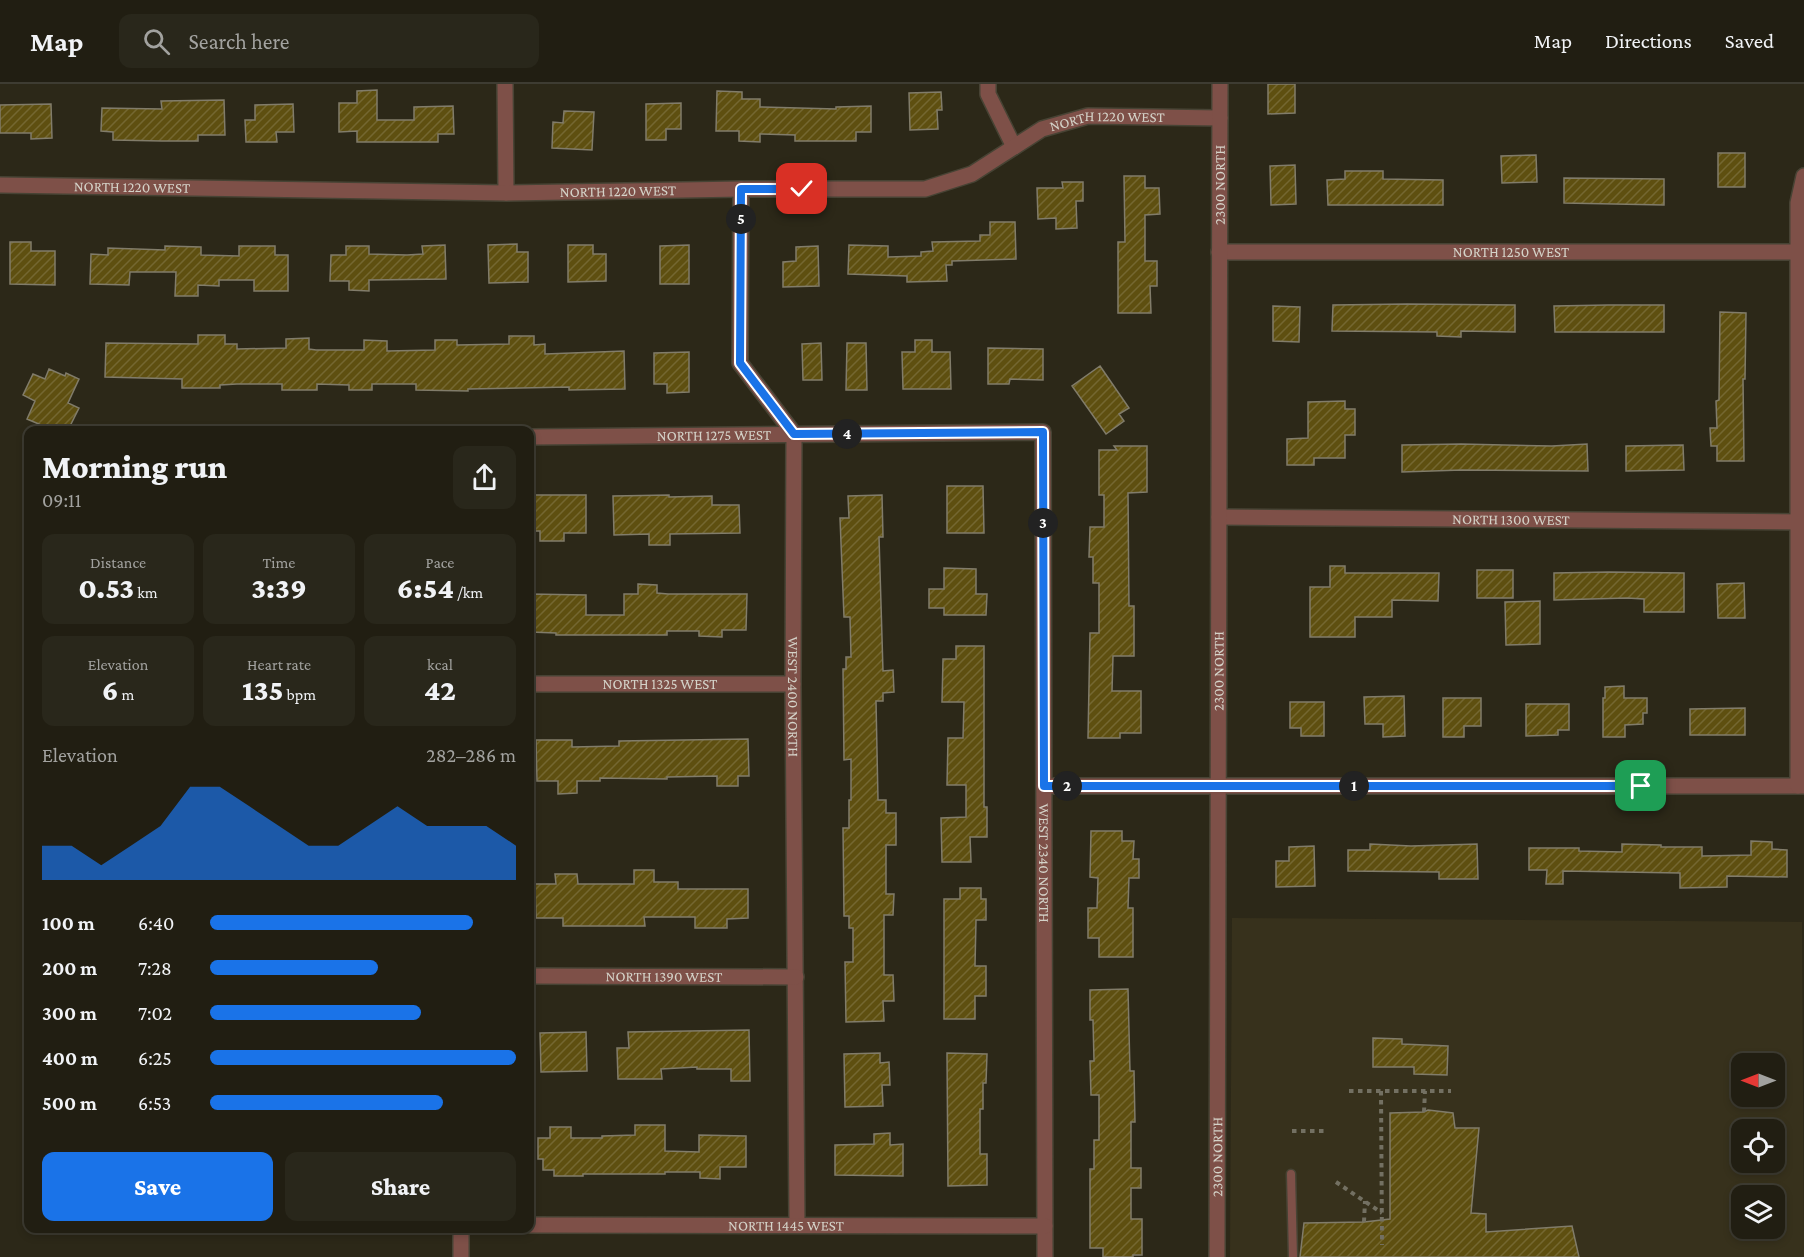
<!DOCTYPE html>
<html lang="en">
<head>
<meta charset="utf-8">
<style>
	:root { --surface:#211e12; --page:#29271b; --text:#f1f3f6; --muted:#a2a29f; --line:#3e3c32; --accent:#1a73e8 }
	body { margin:0; font-family:"Crimson Pro",serif; background:var(--page); color:var(--text); height:100vh; display:flex; flex-direction:column; font-size:22px; white-space:nowrap }
	* { box-sizing:border-box; margin:0 }
	p { font-size:20px; color:var(--muted) }
	.icon { flex:none; width:33px; height:33px; fill:none; stroke:currentColor; stroke-width:2; stroke-linecap:round; stroke-linejoin:round }
	.map { position:relative; flex:1; overflow:hidden }
	.sheet { position:absolute; left:24px; top:342px; width:510px; height:807px; display:flex; flex-direction:column; background:var(--surface); border-radius:12px; box-shadow:0 3px 9px #0003,0 0 0 2px var(--line) }
	.sheet>* { flex:none }
	.needle { width:39px; rotate:270deg }
	.tools { position:absolute; left:1731px; top:969px; display:grid; gap:12px }
	.tools a { display:grid; place-items:center; width:54px; height:54px; border-radius:12px; background:var(--surface); box-shadow:0 3px 9px #0003,0 0 0 2px var(--line); font-size:30px }
	.pin { position:absolute; display:grid; place-items:center; width:51px; height:51px; color:#fff; margin:-26px; border-radius:12px; box-shadow:0 3px 9px #0006 }
	.km { position:absolute; width:30px; height:30px; margin:-15px; border-radius:50%; background:#222; color:#fff; font-size:16px; line-height:30px; text-align:center }
	.round { display:grid; place-items:center; flex:none; width:63px; height:63px; border-radius:12px; background:var(--page) }
	.summary { display:flex; align-items:center; justify-content:space-between; height:102px; padding:0 18px }
	h1 { font-size:33px; font-weight:800; line-height:45px }
	.metrics { display:grid; grid-template-columns:repeat(3,1fr); gap:9px; height:102px; padding:6px 18px }
	.metrics div { display:grid; align-content:center; border-radius:12px; background:var(--page); text-align:center }
	.metrics b { font-size:30px; font-weight:800 }
	.metrics small { font-size:16px; font-weight:400 }
	.metrics p { font-size:16px }
	.chart { height:168px; padding:12px 18px }
	.chart p { display:flex; justify-content:space-between }
	.chart svg { width:100%; height:108px; margin-top:6px; fill:var(--accent); opacity:.7 }
	.button { display:flex; gap:12px; margin-top:auto; padding:12px 18px }
	.button a { flex:1; height:69px; border-radius:12px; background:var(--accent); color:#fff; font-size:24px; font-weight:800; line-height:69px; text-align:center }
	.button a+a { background:var(--page); color:var(--text) }
	ul { padding:0 18px; list-style:none; font-size:20px }
	li { display:grid; grid-template-columns:96px 72px 1fr; align-items:center; height:45px }
	li i { height:15px; border-radius:8px; background:var(--accent) }
	header { display:flex; align-items:center; gap:36px; box-sizing:border-box; height:84px; padding:0 30px; background:var(--surface); border-bottom:2px solid var(--line) }
	header strong { font-size:28px }
	nav { display:flex; gap:33px; margin-inline-start:auto; font-size:21px }
	.search { width:420px; height:54px; background:var(--page); display:flex; align-items:center; gap:15px; box-sizing:border-box; padding:0 21px; border-radius:12px; color:var(--muted); font-size:22px }
	.map>svg:first-child { display:block }
	.built { fill:#37311c; fill-rule:evenodd }
	.building { fill:url(#building-hatch); stroke:#817c6a; stroke-width:1.5 }
	.lines { fill:none; stroke-linecap:round; stroke-linejoin:round }
	.service-casing { stroke:#474334; stroke-width:11 }
	.minor-casing { stroke:#474334; stroke-width:18 }
	.tertiary-casing { stroke:#474334; stroke-width:18 }
	.path { stroke:#737062; stroke-width:4; stroke-dasharray:4.5 4.5; stroke-linecap:butt }
	.service { stroke:#7e5048; stroke-width:8 }
	.minor { stroke:#7e5048; stroke-width:15 }
	.tertiary { stroke:#7e5048; stroke-width:15 }
	.route-casing { stroke:#fff; stroke-width:12 }
	.route { stroke:#1a73e8; stroke-width:8 }
	.labels { text-anchor:middle; dominant-baseline:central; stroke-width:5; stroke-linejoin:round; paint-order:stroke }
	.street-label { font-size:15px; fill:#d4d2c8; stroke:#2c2818 }
</style>
</head>
<body>
<header>
<strong>Map</strong>
<div class="search"><svg class="icon" aria-label="search" viewBox="0 0 24 24"><circle cx="10" cy="10" r="6"/><path d="M15 15l6 6"/></svg>Search here</div>
<nav><a>Map</a><a>Directions</a><a>Saved</a></nav>
</header>
<div class="map">
<svg width="1804" height="1173" viewBox="0 0 1804 1173">
	<defs>
		<pattern id="building-hatch" width="6" height="6" patternUnits="userSpaceOnUse" patternTransform="scale(1.5)"><rect width="6" height="6" fill="#5e4f10"/><path d="M-1 1l2-2M0 6l6-6M5 7l2-2" fill="none" stroke="#746731"/></pattern>
	</defs>
	<rect width="100%" height="100%" fill="#2c2818"/>
	<path class="built" d="M 1232,834 L 1802,838 L 1804,1173 L 1230,1173 ZM 1742,980 L 1774,980 L 1774,1012 L 1742,1012 ZM 1742,1046 L 1774,1046 L 1774,1078 L 1742,1078 ZM 1742,1112 L 1774,1112 L 1774,1144 L 1742,1144 Z"/>
	<path class="building" d="M 1268,0 L 1295,0 L 1295,29 L 1268,30 Z
		M 377,6 L 377,36 L 414,36 L 414,23 L 453,22 L 454,50 L 438,50 L 438,58 L 357,58 L 357,47 L 339,48 L 339,19 L 357,19 L 357,7 Z
		M 717,7 L 742,8 L 742,15 L 760,15 L 760,23 L 836,25 L 836,23 L 871,22 L 871,48 L 856,48 L 856,57 L 795,57 L 795,51 L 760,50 L 760,58 L 739,57 L 739,47 L 716,47 Z
		M 941,8 L 942,26 L 937,26 L 938,45 L 910,46 L 909,9 Z
		M 224,16 L 225,51 L 198,51 L 198,57 L 162,57 L 113,56 L 113,48 L 101,47 L 102,24 L 162,25 L 161,17 Z
		M 681,19 L 681,45 L 666,45 L 666,56 L 646,56 L 646,20 Z
		M 51,20 L 52,54 L 31,55 L 31,49 L 0,49 L 0,21 Z
		M 293,20 L 294,48 L 276,48 L 277,58 L 246,58 L 245,36 L 255,36 L 255,21 Z
		M 564,27 L 594,28 L 592,66 L 552,64 L 553,38 L 563,39 Z
		M 1718,69 L 1745,69 L 1745,103 L 1718,103 Z
		M 1536,71 L 1537,98 L 1502,99 L 1501,72 Z
		M 1295,81 L 1296,120 L 1271,121 L 1270,82 Z
		M 1345,87 L 1383,87 L 1383,95 L 1443,96 L 1443,121 L 1328,121 L 1327,96 L 1345,95 Z
		M 1124,92 L 1145,92 L 1145,104 L 1159,104 L 1160,130 L 1145,131 L 1145,177 L 1157,177 L 1157,202 L 1150,202 L 1151,229 L 1118,229 L 1118,158 L 1125,158 Z
		M 1564,94 L 1664,95 L 1664,121 L 1564,119 Z
		M 1062,98 L 1083,98 L 1083,117 L 1076,117 L 1077,144 L 1056,145 L 1056,134 L 1038,135 L 1037,104 L 1063,104 Z
		M 990,138 L 1015,138 L 1016,175 L 952,177 L 952,181 L 946,181 L 947,197 L 907,198 L 907,192 L 848,190 L 849,161 L 888,162 L 888,173 L 921,172 L 921,168 L 933,167 L 932,158 L 980,157 L 980,151 L 990,151 Z
		M 10,158 L 31,158 L 31,167 L 55,167 L 55,201 L 10,200 Z
		M 517,160 L 517,168 L 528,168 L 528,198 L 489,199 L 488,161 Z
		M 445,161 L 446,195 L 369,196 L 369,207 L 349,206 L 349,197 L 330,197 L 331,171 L 346,171 L 346,162 L 369,162 L 369,170 L 407,171 L 423,170 L 422,162 Z
		M 568,161 L 593,161 L 593,170 L 606,170 L 606,197 L 568,198 Z
		M 689,161 L 689,200 L 660,200 L 660,162 Z
		M 165,162 L 201,163 L 201,171 L 239,172 L 239,162 L 275,162 L 275,171 L 288,171 L 288,207 L 254,207 L 254,196 L 219,196 L 219,202 L 198,201 L 198,212 L 175,212 L 176,188 L 130,188 L 129,201 L 90,200 L 91,170 L 108,171 L 108,164 L 165,166 Z
		M 818,162 L 819,202 L 783,203 L 783,178 L 796,177 L 796,163 Z
		M 1407,220 L 1515,221 L 1515,248 L 1461,247 L 1461,253 L 1437,252 L 1437,248 L 1332,247 L 1333,221 Z
		M 1608,221 L 1664,221 L 1664,248 L 1555,248 L 1554,222 Z
		M 1273,222 L 1300,223 L 1299,258 L 1273,257 Z
		M 1720,228 L 1746,229 L 1745,295 L 1743,295 L 1744,377 L 1717,377 L 1717,362 L 1711,362 L 1710,344 L 1717,344 L 1716,317 L 1719,316 Z
		M 198,251 L 225,251 L 225,260 L 237,260 L 237,265 L 286,264 L 286,255 L 309,254 L 309,265 L 316,266 L 364,266 L 364,256 L 387,257 L 387,267 L 435,266 L 435,256 L 457,256 L 457,261 L 509,260 L 509,252 L 534,252 L 534,261 L 545,260 L 545,270 L 624,267 L 625,305 L 569,306 L 569,303 L 468,305 L 468,307 L 416,306 L 416,300 L 372,300 L 372,306 L 349,306 L 349,301 L 317,300 L 317,306 L 282,306 L 282,300 L 237,300 L 220,301 L 220,304 L 182,304 L 182,295 L 105,293 L 106,259 L 198,260 Z
		M 915,256 L 932,256 L 932,268 L 950,268 L 951,305 L 903,305 L 902,268 L 915,268 Z
		M 821,259 L 822,296 L 803,296 L 802,260 Z
		M 847,259 L 866,259 L 867,306 L 846,306 Z
		M 988,264 L 1043,265 L 1043,296 L 1010,295 L 1009,300 L 988,300 Z
		M 689,268 L 689,308 L 667,309 L 667,300 L 654,300 L 654,269 Z
		M 1100,282 L 1129,324 L 1119,330 L 1124,337 L 1106,350 L 1072,302 Z
		M 49,285 L 65,292 L 66,289 L 79,295 L 68,319 L 79,324 L 68,346 L 53,346 L 27,335 L 35,317 L 23,311 L 33,290 L 45,295 Z
		M 1345,317 L 1345,325 L 1355,325 L 1355,351 L 1345,351 L 1345,374 L 1314,374 L 1314,381 L 1287,381 L 1287,355 L 1308,354 L 1308,318 Z
		M 1461,360 L 1552,362 L 1587,360 L 1588,387 L 1462,386 L 1402,388 L 1402,361 Z
		M 1683,361 L 1684,386 L 1626,387 L 1626,362 Z
		M 1114,362 L 1147,362 L 1147,408 L 1128,409 L 1129,522 L 1134,522 L 1134,572 L 1113,572 L 1112,607 L 1141,607 L 1141,649 L 1120,649 L 1120,654 L 1088,654 L 1090,549 L 1099,549 L 1099,499 L 1093,499 L 1093,473 L 1089,473 L 1090,443 L 1104,443 L 1104,411 L 1099,411 L 1099,366 L 1117,366 Z
		M 947,402 L 983,402 L 984,449 L 947,449 Z
		M 532,411 L 586,411 L 586,449 L 564,449 L 564,457 L 540,457 L 540,447 L 531,447 Z
		M 669,411 L 669,413 L 712,412 L 712,421 L 739,421 L 740,449 L 670,450 L 670,461 L 649,461 L 649,450 L 614,451 L 613,412 Z
		M 882,411 L 883,453 L 879,453 L 883,587 L 893,586 L 894,608 L 883,609 L 883,617 L 876,617 L 878,716 L 886,716 L 886,729 L 896,729 L 896,761 L 886,761 L 886,810 L 894,810 L 893,831 L 884,831 L 884,891 L 893,891 L 894,917 L 883,917 L 884,937 L 846,938 L 845,878 L 853,878 L 853,844 L 849,844 L 849,832 L 844,832 L 843,744 L 849,744 L 849,716 L 851,716 L 851,675 L 844,676 L 843,585 L 846,585 L 846,573 L 851,573 L 850,533 L 844,533 L 840,434 L 849,434 L 848,412 Z
		M 1330,482 L 1345,482 L 1345,489 L 1439,489 L 1438,517 L 1392,516 L 1392,533 L 1355,533 L 1355,553 L 1310,553 L 1310,503 L 1330,503 Z
		M 944,484 L 976,485 L 976,510 L 987,510 L 986,531 L 944,531 L 944,524 L 929,524 L 929,505 L 944,505 Z
		M 1477,486 L 1513,486 L 1513,514 L 1477,514 Z
		M 1609,488 L 1684,489 L 1684,528 L 1644,528 L 1644,515 L 1627,514 L 1554,516 L 1554,489 Z
		M 1744,499 L 1745,534 L 1718,534 L 1717,500 Z
		M 638,500 L 657,501 L 657,509 L 668,510 L 747,510 L 746,546 L 722,546 L 722,553 L 699,552 L 699,547 L 667,547 L 667,551 L 556,551 L 556,549 L 530,548 L 530,510 L 586,511 L 586,531 L 624,531 L 624,510 L 638,510 Z
		M 1540,517 L 1540,560 L 1506,561 L 1505,518 Z
		M 956,562 L 984,562 L 984,723 L 987,723 L 987,753 L 970,753 L 971,778 L 942,778 L 941,734 L 966,733 L 966,701 L 947,701 L 948,654 L 963,654 L 964,618 L 942,618 L 943,575 L 956,575 Z
		M 1624,602 L 1624,614 L 1647,614 L 1647,629 L 1643,629 L 1643,640 L 1625,641 L 1625,653 L 1603,653 L 1603,614 L 1605,614 L 1605,603 Z
		M 1404,612 L 1405,652 L 1383,653 L 1383,640 L 1365,640 L 1364,613 Z
		M 1443,614 L 1481,614 L 1481,642 L 1464,642 L 1464,653 L 1443,653 Z
		M 1290,618 L 1324,618 L 1324,652 L 1301,652 L 1301,644 L 1290,644 Z
		M 1526,620 L 1569,620 L 1569,646 L 1558,646 L 1558,651 L 1526,652 Z
		M 1745,624 L 1745,651 L 1690,651 L 1690,625 Z
		M 748,655 L 749,692 L 738,692 L 738,702 L 717,702 L 717,692 L 667,693 L 667,695 L 600,694 L 600,697 L 577,697 L 577,709 L 558,710 L 558,697 L 537,697 L 536,656 L 572,656 L 572,663 L 619,662 L 619,657 Z
		M 1091,747 L 1122,747 L 1122,757 L 1134,757 L 1133,775 L 1139,775 L 1139,794 L 1129,794 L 1128,824 L 1133,824 L 1133,873 L 1099,873 L 1099,854 L 1088,854 L 1088,824 L 1097,824 L 1098,794 L 1090,793 Z
		M 1751,757 L 1772,758 L 1772,765 L 1787,766 L 1787,793 L 1727,792 L 1727,803 L 1680,804 L 1680,789 L 1563,787 L 1563,800 L 1546,800 L 1547,786 L 1529,786 L 1529,764 L 1579,764 L 1579,767 L 1622,768 L 1622,760 L 1661,761 L 1661,763 L 1702,763 L 1702,772 L 1751,771 Z
		M 1370,760 L 1411,762 L 1477,760 L 1478,795 L 1439,795 L 1439,788 L 1348,787 L 1348,766 L 1370,766 Z
		M 1314,762 L 1315,802 L 1276,803 L 1276,777 L 1289,777 L 1289,763 Z
		M 634,786 L 654,786 L 654,798 L 678,798 L 678,805 L 748,805 L 748,834 L 727,835 L 727,844 L 695,844 L 695,833 L 644,833 L 645,842 L 563,842 L 563,834 L 536,834 L 535,800 L 556,800 L 555,790 L 577,790 L 578,800 L 634,800 Z
		M 960,804 L 981,804 L 981,815 L 986,815 L 986,836 L 976,836 L 975,882 L 986,882 L 986,912 L 975,912 L 975,935 L 944,935 L 944,815 L 960,815 Z
		M 1128,905 L 1130,987 L 1134,987 L 1135,1038 L 1131,1038 L 1131,1084 L 1141,1084 L 1141,1104 L 1131,1104 L 1131,1135 L 1142,1135 L 1142,1171 L 1133,1171 L 1133,1173 L 1103,1173 L 1103,1164 L 1090,1164 L 1090,1085 L 1094,1085 L 1094,1056 L 1099,1056 L 1099,1011 L 1091,1011 L 1090,977 L 1094,977 L 1093,936 L 1090,936 L 1090,906 Z
		M 749,946 L 750,997 L 731,997 L 731,985 L 697,985 L 697,983 L 661,985 L 662,995 L 618,995 L 617,964 L 629,964 L 628,948 Z
		M 586,948 L 587,987 L 541,988 L 540,949 Z
		M 1373,954 L 1402,955 L 1402,960 L 1448,962 L 1447,991 L 1414,990 L 1414,983 L 1373,983 Z
		M 880,969 L 880,979 L 889,978 L 890,1001 L 882,1001 L 883,1022 L 845,1023 L 844,970 Z
		M 947,969 L 987,970 L 986,999 L 983,999 L 983,1025 L 980,1025 L 980,1070 L 987,1070 L 987,1101 L 948,1102 Z
		M 1428,1026 L 1453,1029 L 1455,1044 L 1479,1044 L 1471,1129 L 1486,1130 L 1486,1148 L 1572,1142 L 1579,1173 L 1300,1173 L 1304,1139 L 1364,1138 L 1390,1135 L 1390,1029 L 1424,1028 Z
		M 635,1041 L 665,1041 L 665,1067 L 699,1068 L 699,1051 L 746,1052 L 746,1083 L 720,1083 L 720,1095 L 700,1094 L 700,1088 L 665,1088 L 665,1090 L 583,1090 L 583,1092 L 554,1092 L 554,1086 L 543,1086 L 543,1075 L 538,1075 L 538,1054 L 550,1054 L 550,1043 L 571,1043 L 571,1054 L 602,1054 L 602,1052 L 635,1051 Z
		M 890,1049 L 890,1061 L 903,1060 L 903,1092 L 835,1091 L 835,1061 L 874,1060 L 874,1050 Z"/>
	<g class="lines">
		<g class="service-casing">
			<path id="service" d="M 1291,1090 L 1293,1173"/>
		</g>
		<g class="minor-casing">
			<g id="minor">
				<path d="M 505,0 L 506,109"/>
				<path d="M 988,0 L 988,10 L 1014,63"/>
				<path id="s1" d="M 0,101 L 506,109 L 741,105 L 925,105 L 972,90 L 1042,45 L 1088,32 L 1220,34"/>
				<path id="s2" d="M 741,105 L 740,279 L 794,350 L 793,600 L 797,1141"/>
				<path id="s3" d="M 1219,168 L 1804,168"/>
				<path id="s4" d="M 530,353 L 1043,348 L 1045,1173"/>
				<path id="s5" d="M 1219,433 L 1804,438"/>
				<path id="s6" d="M 530,600 L 793,600"/>
				<path d="M 1044,702 L 1804,702"/>
				<path d="M 1798,702 L 1798,119 L 1804,92"/>
				<path id="s7" d="M 530,892 L 796,893"/>
				<path id="s8" d="M 530,1141 L 1045,1142"/>
				<path d="M 461,1173 L 461,1144"/>
			</g>
		</g>
		<g class="tertiary-casing">
			<g id="tertiary">
				<path id="s9" d="M 1217,1173 L 1220,0"/>
			</g>
		</g>
		<path class="path" d="M 1349,1007 L 1451,1007
			M 1381,1007 L 1382,1161
			M 1424,1028 L 1425,1007
			M 1292,1047 L 1325,1047
			M 1336,1098 L 1382,1129
			M 1364,1138 L 1365,1117"/>
		<use href="#service" class="service"/>
		<use href="#minor" class="minor"/>
		<use href="#tertiary" class="tertiary"/>
	</g>
	<g class="lines">
		<g class="route-casing">
			<path id="route" d="M 802,105 L 741,105 L 740,279 L 794,350 L 1043,348 L 1044,702 L 1641,702"/>
		</g>
		<use href="#route" class="route"/>
	</g>
	<g class="labels">
		<g class="street-label">
			<text stroke="none"><textPath href="#s1" startOffset="1124">NORTH 1220 WEST</textPath></text>
			<text stroke="none"><textPath href="#s9" startOffset="1072">2300 NORTH</textPath></text>
			<text stroke="none"><textPath href="#s1" startOffset="132">NORTH 1220 WEST</textPath></text>
			<text stroke="none"><textPath href="#s1" startOffset="618">NORTH 1220 WEST</textPath></text>
			<text stroke="none"><textPath href="#s3" startOffset="292">NORTH 1250 WEST</textPath></text>
			<text stroke="none"><textPath href="#s4" startOffset="184">NORTH 1275 WEST</textPath></text>
			<text stroke="none"><textPath href="#s5" startOffset="292">NORTH 1300 WEST</textPath></text>
			<text stroke="none"><textPath href="#s9" startOffset="586">2300 NORTH</textPath></text>
			<text stroke="none"><textPath href="#s6" startOffset="130">NORTH 1325 WEST</textPath></text>
			<text stroke="none"><textPath href="#s2" startOffset="526">WEST 2400 NORTH</textPath></text>
			<text stroke="none"><textPath href="#s4" startOffset="944">WEST 2340 NORTH</textPath></text>
			<text stroke="none"><textPath href="#s7" startOffset="134">NORTH 1390 WEST</textPath></text>
			<text stroke="none"><textPath href="#s9" startOffset="100">2300 NORTH</textPath></text>
			<text stroke="none"><textPath href="#s8" startOffset="256">NORTH 1445 WEST</textPath></text>
		</g>
	</g>
</svg>
<div class="tools">
<a><svg class="needle" viewBox="-14 -14 28 28"><path d="M0-13l5 13h-10z" fill="#e53935"/><path d="M0 13l5-13h-10z" fill="#a2a29f"/></svg></a>
<a><svg class="icon" aria-label="locate" viewBox="0 0 24 24"><circle cx="12" cy="12" r="6"/><path d="M12 2v4M12 18v4M2 12h4M18 12h4"/></svg></a>
<a><svg class="icon" aria-label="layers" viewBox="0 0 24 24"><path d="M12 4l9 5-9 5-9-5zM3 14l9 5 9-5"/></svg></a>
</div>
<div class="pin" style="left:1641px;top:702px;background:#1e9e55"><svg class="icon" aria-label="arrive" viewBox="0 0 24 24"><path d="M6 21V4h12l-3 4 3 4H6"/></svg></div>
<div class="pin" style="left:802px;top:105px;background:#d93025"><svg class="icon" aria-label="check" viewBox="0 0 24 24"><path d="M5 12l5 5 9-10"/></svg></div>
<b class="km" style="left:1354px;top:702px">1</b>
<b class="km" style="left:1067px;top:702px">2</b>
<b class="km" style="left:1043px;top:439px">3</b>
<b class="km" style="left:847px;top:350px">4</b>
<b class="km" style="left:741px;top:135px">5</b>
<section class="sheet">
<div class="summary"><div><h1>Morning run</h1><p>09:11</p></div><a class="round"><svg class="icon" aria-label="share" viewBox="0 0 24 24"><path d="M12 15V3M7 8l5-5 5 5M5 13v7h14v-7"/></svg></a></div>
<div class="metrics">
<div><p>Distance</p><b>0.53<small> km</small></b></div>
<div><p>Time</p><b>3:39</b></div>
<div><p>Pace</p><b>6:54<small> /km</small></b></div>
</div>
<div class="metrics">
<div><p>Elevation</p><b>6<small> m</small></b></div>
<div><p>Heart rate</p><b>135<small> bpm</small></b></div>
<div><p>kcal</p><b>42</b></div>
</div>
<div class="chart"><p><span>Elevation</span>282–286 m</p>
<svg viewBox="0 0 160 44" preserveAspectRatio="none"><path d="M0 44V30L10 30L20 38L30 30L40 22L50 6L60 6L70 14L80 22L90 30L100 30L110 22L120 14L130 22L140 22L150 22L160 30V44z"/></svg>
</div>
<ul>
<li><b>100 m</b>6:40<i style="width:86%"></i></li>
<li><b>200 m</b>7:28<i style="width:55%"></i></li>
<li><b>300 m</b>7:02<i style="width:69%"></i></li>
<li><b>400 m</b>6:25<i style="width:100%"></i></li>
<li><b>500 m</b>6:53<i style="width:76%"></i></li>
</ul>
<div class="button"><a>Save</a><a>Share</a></div>
</section>
</div>
</body>
</html>
